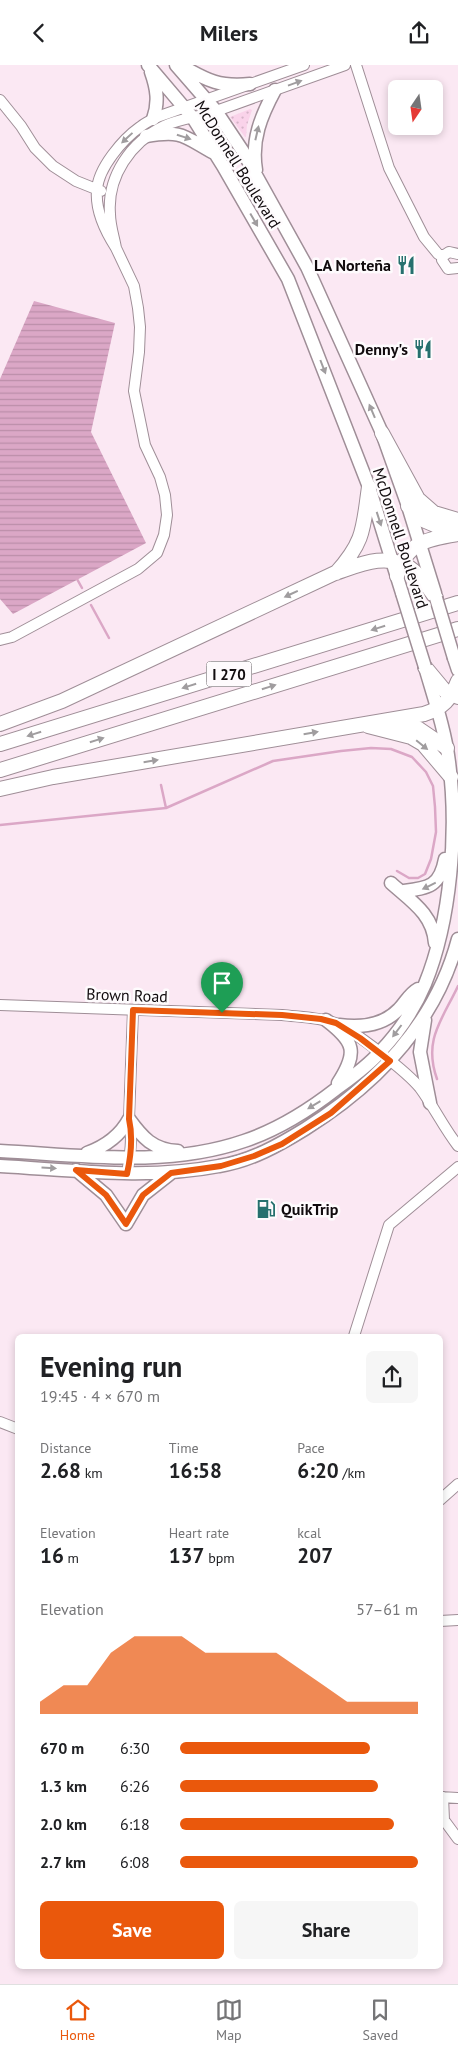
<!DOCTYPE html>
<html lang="en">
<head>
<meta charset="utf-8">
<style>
	:root { --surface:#fff; --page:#f6f6f6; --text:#202124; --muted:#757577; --line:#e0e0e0; --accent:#ea580c }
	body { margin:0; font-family:"PT Sans",sans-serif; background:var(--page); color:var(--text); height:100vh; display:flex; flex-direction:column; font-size:19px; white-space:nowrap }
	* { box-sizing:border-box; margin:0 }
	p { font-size:16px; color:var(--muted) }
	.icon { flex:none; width:28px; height:28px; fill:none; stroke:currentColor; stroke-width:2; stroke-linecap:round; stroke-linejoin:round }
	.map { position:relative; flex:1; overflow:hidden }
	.panel { position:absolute; left:15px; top:1269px; width:428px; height:635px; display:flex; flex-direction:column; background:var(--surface); border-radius:8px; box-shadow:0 2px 8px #0003 }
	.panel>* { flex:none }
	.needle { width:32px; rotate:193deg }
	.controls { position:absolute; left:388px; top:15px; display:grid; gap:10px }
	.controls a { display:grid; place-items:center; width:55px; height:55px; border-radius:8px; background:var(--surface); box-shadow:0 2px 8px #0003; font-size:25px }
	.pin { position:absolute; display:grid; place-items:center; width:42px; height:42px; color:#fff; margin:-51px -21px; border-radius:50% 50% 50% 0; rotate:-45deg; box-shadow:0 0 5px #0007 }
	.pin .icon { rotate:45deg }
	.round { display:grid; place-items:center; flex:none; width:52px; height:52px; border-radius:8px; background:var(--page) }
	.headline { display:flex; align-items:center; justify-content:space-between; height:85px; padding:0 25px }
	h1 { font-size:28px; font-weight:600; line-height:38px }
	.stats { display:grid; grid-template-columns:repeat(3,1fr); gap:8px; height:85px; padding:5px 25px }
	.stats div { display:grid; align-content:center }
	.stats b { font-size:21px; font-weight:600 }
	.stats small { font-size:14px; font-weight:400 }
	.stats p { font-size:14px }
	.chart { height:140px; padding:10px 25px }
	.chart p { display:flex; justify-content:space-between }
	.chart svg { width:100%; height:90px; margin-top:5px; fill:var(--accent); opacity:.7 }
	.button { display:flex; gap:10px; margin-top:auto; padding:10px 25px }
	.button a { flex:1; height:58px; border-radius:8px; background:var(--accent); color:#fff; font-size:20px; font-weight:600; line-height:58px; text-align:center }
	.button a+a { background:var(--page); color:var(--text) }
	ul { padding:0 25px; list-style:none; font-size:16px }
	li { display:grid; grid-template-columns:80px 60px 1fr; align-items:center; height:38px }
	li i { height:12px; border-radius:6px; background:var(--accent) }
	header { display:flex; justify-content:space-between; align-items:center; height:65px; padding:0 25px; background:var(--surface); font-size:22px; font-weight:600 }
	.dock { display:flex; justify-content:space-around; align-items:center; height:70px; border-top:1px solid var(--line); background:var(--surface); font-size:14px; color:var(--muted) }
	.dock a { display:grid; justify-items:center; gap:2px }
	.dock .active { color:var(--accent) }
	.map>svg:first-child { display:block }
	.grass { fill:url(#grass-dots) }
	.water { fill:url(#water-rules) }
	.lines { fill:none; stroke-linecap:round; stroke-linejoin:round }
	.stream { stroke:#dba7c6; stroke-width:2.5 }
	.minor-casing { stroke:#9f8e97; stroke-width:12 }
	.major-casing { stroke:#9f8e97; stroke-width:15 }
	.highway-casing { stroke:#9f8e97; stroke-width:16 }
	.minor { stroke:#fff; stroke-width:10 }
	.major { stroke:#fff; stroke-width:12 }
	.highway { stroke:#fff; stroke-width:14 }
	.major-bridge-casing { stroke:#9f8e97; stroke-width:15; stroke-linecap:butt }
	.major-bridge { stroke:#fff; stroke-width:12 }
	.oneway { fill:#a09d9f }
	.route-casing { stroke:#fff; stroke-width:10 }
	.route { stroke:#ea580c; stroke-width:6 }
	.labels { text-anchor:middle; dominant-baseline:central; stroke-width:5; stroke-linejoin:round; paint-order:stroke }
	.shield { fill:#fefbfd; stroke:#585356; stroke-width:1 }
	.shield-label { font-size:15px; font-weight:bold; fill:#110b0e }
	.street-label { font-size:16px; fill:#110b0e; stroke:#fefbfd }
	.poi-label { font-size:16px; font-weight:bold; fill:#110b0e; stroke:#fefbfd; text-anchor:end }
</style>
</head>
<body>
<header><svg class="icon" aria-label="back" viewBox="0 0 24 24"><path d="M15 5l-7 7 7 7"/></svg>Milers<svg class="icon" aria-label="share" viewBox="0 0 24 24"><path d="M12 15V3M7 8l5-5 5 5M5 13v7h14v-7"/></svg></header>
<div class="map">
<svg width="458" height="1919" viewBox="0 0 458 1919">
	<defs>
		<pattern id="grass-dots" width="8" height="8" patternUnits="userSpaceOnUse" patternTransform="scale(1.25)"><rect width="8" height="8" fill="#fad3ea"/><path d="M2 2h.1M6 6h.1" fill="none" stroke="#d5b4c8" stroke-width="1.8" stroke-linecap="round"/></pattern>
		<pattern id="water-rules" width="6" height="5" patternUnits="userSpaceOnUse" patternTransform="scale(1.25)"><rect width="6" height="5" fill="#dba7c6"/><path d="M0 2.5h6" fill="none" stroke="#bb8ea9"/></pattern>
	</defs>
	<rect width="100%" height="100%" fill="#fbe8f3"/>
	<path class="grass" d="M 250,44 L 252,45 L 247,60 L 246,72 L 245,72 L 230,52 Z"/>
	<path class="water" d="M 34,236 L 115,258 L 91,367 L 146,478 L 13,549 L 0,534 L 0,314 Z"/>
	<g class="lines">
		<path class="stream" d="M 77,514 L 82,523
			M 91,540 L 109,573
			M 161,720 L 166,743
			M 0,760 L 166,743 L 273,696 L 341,686 L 371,683 L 391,684 L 412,692 L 426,707 L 433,721 L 435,742 L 436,767 L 431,794 L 425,809 L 418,813 L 409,813 L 397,806
			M 437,1014 C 423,975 442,955 458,921"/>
		<g class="minor-casing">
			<path id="minor" d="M 304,0 L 160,51 C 153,54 146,57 140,62 C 123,74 98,103 97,125 C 95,146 105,166 116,183 C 114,172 110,160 110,149 C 107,111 131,77 164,61 C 181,53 202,52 219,45 C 261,30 303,15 345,0
				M 356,0 L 389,103 L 424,172 L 438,189 L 443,191
				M 0,35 L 21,61 L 35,83 L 53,101 L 76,116 L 101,126
				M 458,189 L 449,187 L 443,191 L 442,195 L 448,204 L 458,203
				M 0,575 L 12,572 L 138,504 L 157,488 L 164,470 L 167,450 L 165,430 L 160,412 L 145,380 L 134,326 L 139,287 L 140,262 L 138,243 L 134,221 L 116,183
				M 0,940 L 282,950 C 299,952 318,952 335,958 C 354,965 408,1008 420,1023 C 434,1042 444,1063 458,1081
				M 127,1109 C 130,1091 133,1072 129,1054 L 133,945
				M 354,1271 L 389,1160 L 458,1102
				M 0,1357 L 18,1364
				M 440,1435 L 458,1419
				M 440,1556 L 458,1555
				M 440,1732 L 458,1733
				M 443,1732 L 444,1755 L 458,1774"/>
		</g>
		<g class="major-casing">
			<path id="major" d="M 148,0 L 193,53 L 223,101 L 288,214 L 369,422 L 402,528
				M 176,0 L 216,46 L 242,85 L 307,202 L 382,368 L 408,441 L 435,528
				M 182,1 C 208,16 220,22 250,19
				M 151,7 C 157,24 159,37 153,54
				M 146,71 C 183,65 183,71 214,88
				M 256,105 C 251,75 261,51 275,25
				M 454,593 L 458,605
				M 391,818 C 411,836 433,849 435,878
				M 404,826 C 429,823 440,821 445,794
				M 326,955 C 355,977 358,987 338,1018
				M 425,955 L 420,987 L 430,1038
				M 339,960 C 361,963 383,961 399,944 C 406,937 409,929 418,924
				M 0,1086 C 80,1090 166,1103 244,1076 C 277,1065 309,1045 336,1024 C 351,1013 368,1001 380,987 C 398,968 415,943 425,919 C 451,855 458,766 449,697 C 445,665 434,633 425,602
				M 87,1088 C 106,1081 120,1071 129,1054 C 142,1072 153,1085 178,1086
				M 0,1101 C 73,1105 147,1115 219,1101 C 251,1096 279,1080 305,1064 C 377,1019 436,957 458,874
				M 76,1105 L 106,1130 L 126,1159
				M 126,1159 L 143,1130 L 171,1108"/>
		</g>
		<g class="highway-casing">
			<path id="highway" d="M 382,368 L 418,434 L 434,448 L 458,455
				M 408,441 L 423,455 L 456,469
				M 336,508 C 365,476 363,463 369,422
				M 397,511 C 406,477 428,474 458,469
				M 425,602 L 445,626 L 458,632
				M 395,656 L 419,664 L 447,683
				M 0,659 L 62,636 L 335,508 C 359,500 386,487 410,503 C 421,510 428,523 436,533
				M 368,661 L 411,672 L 423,679 L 451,712
				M 0,679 L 458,538
				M 0,705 L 458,564
				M 0,724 L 53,712 L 424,649 C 443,643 451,634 458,616"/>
		</g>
		<use href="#minor" class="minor"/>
		<use href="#major" class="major"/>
		<use href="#highway" class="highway"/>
		<g class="major-bridge-casing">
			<path id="major-bridge" d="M 402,528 L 425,602
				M 436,533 L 454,593"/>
		</g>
		<use href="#major-bridge" class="major-bridge"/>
	</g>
	<defs><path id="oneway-solid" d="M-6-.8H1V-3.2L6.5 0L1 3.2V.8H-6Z" transform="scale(1.25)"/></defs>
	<g class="oneway">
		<use href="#oneway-solid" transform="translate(295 18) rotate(-20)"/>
		<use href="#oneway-solid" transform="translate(257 68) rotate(-77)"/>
		<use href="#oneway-solid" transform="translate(184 72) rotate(18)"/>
		<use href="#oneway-solid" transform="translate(127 73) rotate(137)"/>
		<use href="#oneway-solid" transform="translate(254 155) rotate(60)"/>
		<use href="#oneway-solid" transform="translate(323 302) rotate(69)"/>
		<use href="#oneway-solid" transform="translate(372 346) rotate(-113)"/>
		<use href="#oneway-solid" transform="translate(379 454) rotate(72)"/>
		<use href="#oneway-solid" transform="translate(291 529) rotate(155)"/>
		<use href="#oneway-solid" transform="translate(378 563) rotate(163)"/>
		<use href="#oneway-solid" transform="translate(189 621) rotate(163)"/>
		<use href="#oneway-solid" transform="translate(269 622) rotate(-17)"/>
		<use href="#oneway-solid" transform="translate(311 668) rotate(-10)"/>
		<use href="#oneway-solid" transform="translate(34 669) rotate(163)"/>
		<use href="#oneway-solid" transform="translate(97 675) rotate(-17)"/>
		<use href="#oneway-solid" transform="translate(422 680) rotate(39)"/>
		<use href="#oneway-solid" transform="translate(151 696) rotate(-9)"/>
		<use href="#oneway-solid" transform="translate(429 821) rotate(154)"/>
		<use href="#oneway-solid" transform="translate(397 966) rotate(127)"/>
		<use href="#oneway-solid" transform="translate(314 1040) rotate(149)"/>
		<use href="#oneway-solid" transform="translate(49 1103) rotate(3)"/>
	</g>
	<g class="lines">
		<g class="route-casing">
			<path id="route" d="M 133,945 L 282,950 L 321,954 L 336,958 L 360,973 L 390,996 L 331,1048 L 282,1079 L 254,1091 L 221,1101 L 171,1108 L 143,1130 L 126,1159 L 106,1130 L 76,1105 L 127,1109 C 131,1091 133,1072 129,1054 Z"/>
		</g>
		<use href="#route" class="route"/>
	</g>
	<defs>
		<g id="restaurant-bare" transform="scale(1.5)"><path d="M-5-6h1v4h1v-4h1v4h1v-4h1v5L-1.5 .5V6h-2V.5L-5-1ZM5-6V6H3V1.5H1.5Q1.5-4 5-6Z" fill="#26706e" stroke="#fefbfd" stroke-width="2.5" paint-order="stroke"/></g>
		<g id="fuel-bare" transform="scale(1.5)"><path d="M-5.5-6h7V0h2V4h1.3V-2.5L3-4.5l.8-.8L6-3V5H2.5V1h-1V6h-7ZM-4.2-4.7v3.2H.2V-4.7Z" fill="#26706e" stroke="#fefbfd" stroke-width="2.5" paint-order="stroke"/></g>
	</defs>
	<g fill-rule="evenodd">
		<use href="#restaurant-bare" x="406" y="200"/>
		<use href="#restaurant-bare" x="423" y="284"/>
		<use href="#fuel-bare" x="266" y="1144"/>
	</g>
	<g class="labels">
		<rect class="shield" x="206.5" y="596.5" width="45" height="25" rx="4"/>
		<g class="shield-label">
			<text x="229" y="609">I 270</text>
		</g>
		<g class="street-label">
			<text transform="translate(238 99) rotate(58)">McDonnell Boulevard</text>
			<text transform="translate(401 473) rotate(72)">McDonnell Boulevard</text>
			<text transform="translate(127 930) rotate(2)">Brown Road</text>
		</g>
		<g class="poi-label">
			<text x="391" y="200">LA Norteña</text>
			<text x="408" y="284">Denny's</text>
			<text x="281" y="1144" text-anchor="start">QuikTrip</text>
		</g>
	</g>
</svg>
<div class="controls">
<a><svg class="needle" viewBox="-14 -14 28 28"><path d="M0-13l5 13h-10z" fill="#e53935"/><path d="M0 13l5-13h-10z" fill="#757577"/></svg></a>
</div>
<div class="pin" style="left:222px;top:948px;background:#1e9e55"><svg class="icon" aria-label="arrive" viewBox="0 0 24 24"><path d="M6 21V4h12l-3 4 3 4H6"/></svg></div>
<section class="panel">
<div class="headline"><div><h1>Evening run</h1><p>19:45 · 4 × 670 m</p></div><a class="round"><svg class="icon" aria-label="share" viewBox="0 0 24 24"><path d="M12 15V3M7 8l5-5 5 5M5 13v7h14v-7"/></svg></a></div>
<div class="stats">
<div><p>Distance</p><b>2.68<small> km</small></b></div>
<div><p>Time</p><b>16:58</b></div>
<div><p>Pace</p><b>6:20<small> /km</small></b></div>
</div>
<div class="stats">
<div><p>Elevation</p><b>16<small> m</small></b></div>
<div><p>Heart rate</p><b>137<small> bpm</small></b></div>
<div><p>kcal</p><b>207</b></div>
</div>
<div class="chart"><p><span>Elevation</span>57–61 m</p>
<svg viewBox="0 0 160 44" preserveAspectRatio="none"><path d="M0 44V38L10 30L20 30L30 14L40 6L50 6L60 6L70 14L80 14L90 14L100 14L110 22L120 30L130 38L140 38L150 38L160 38V44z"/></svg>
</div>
<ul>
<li><b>670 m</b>6:30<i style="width:80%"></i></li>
<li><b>1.3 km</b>6:26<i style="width:83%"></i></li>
<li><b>2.0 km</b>6:18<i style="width:90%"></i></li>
<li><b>2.7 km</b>6:08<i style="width:100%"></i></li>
</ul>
<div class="button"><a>Save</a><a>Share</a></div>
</section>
</div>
<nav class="dock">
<a class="active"><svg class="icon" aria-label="home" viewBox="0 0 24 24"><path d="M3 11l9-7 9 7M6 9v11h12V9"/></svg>Home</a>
<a><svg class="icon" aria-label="map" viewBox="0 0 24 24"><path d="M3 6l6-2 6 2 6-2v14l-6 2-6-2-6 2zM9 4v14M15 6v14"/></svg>Map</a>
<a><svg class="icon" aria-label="saved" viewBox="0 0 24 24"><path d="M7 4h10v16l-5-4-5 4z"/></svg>Saved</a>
</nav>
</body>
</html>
